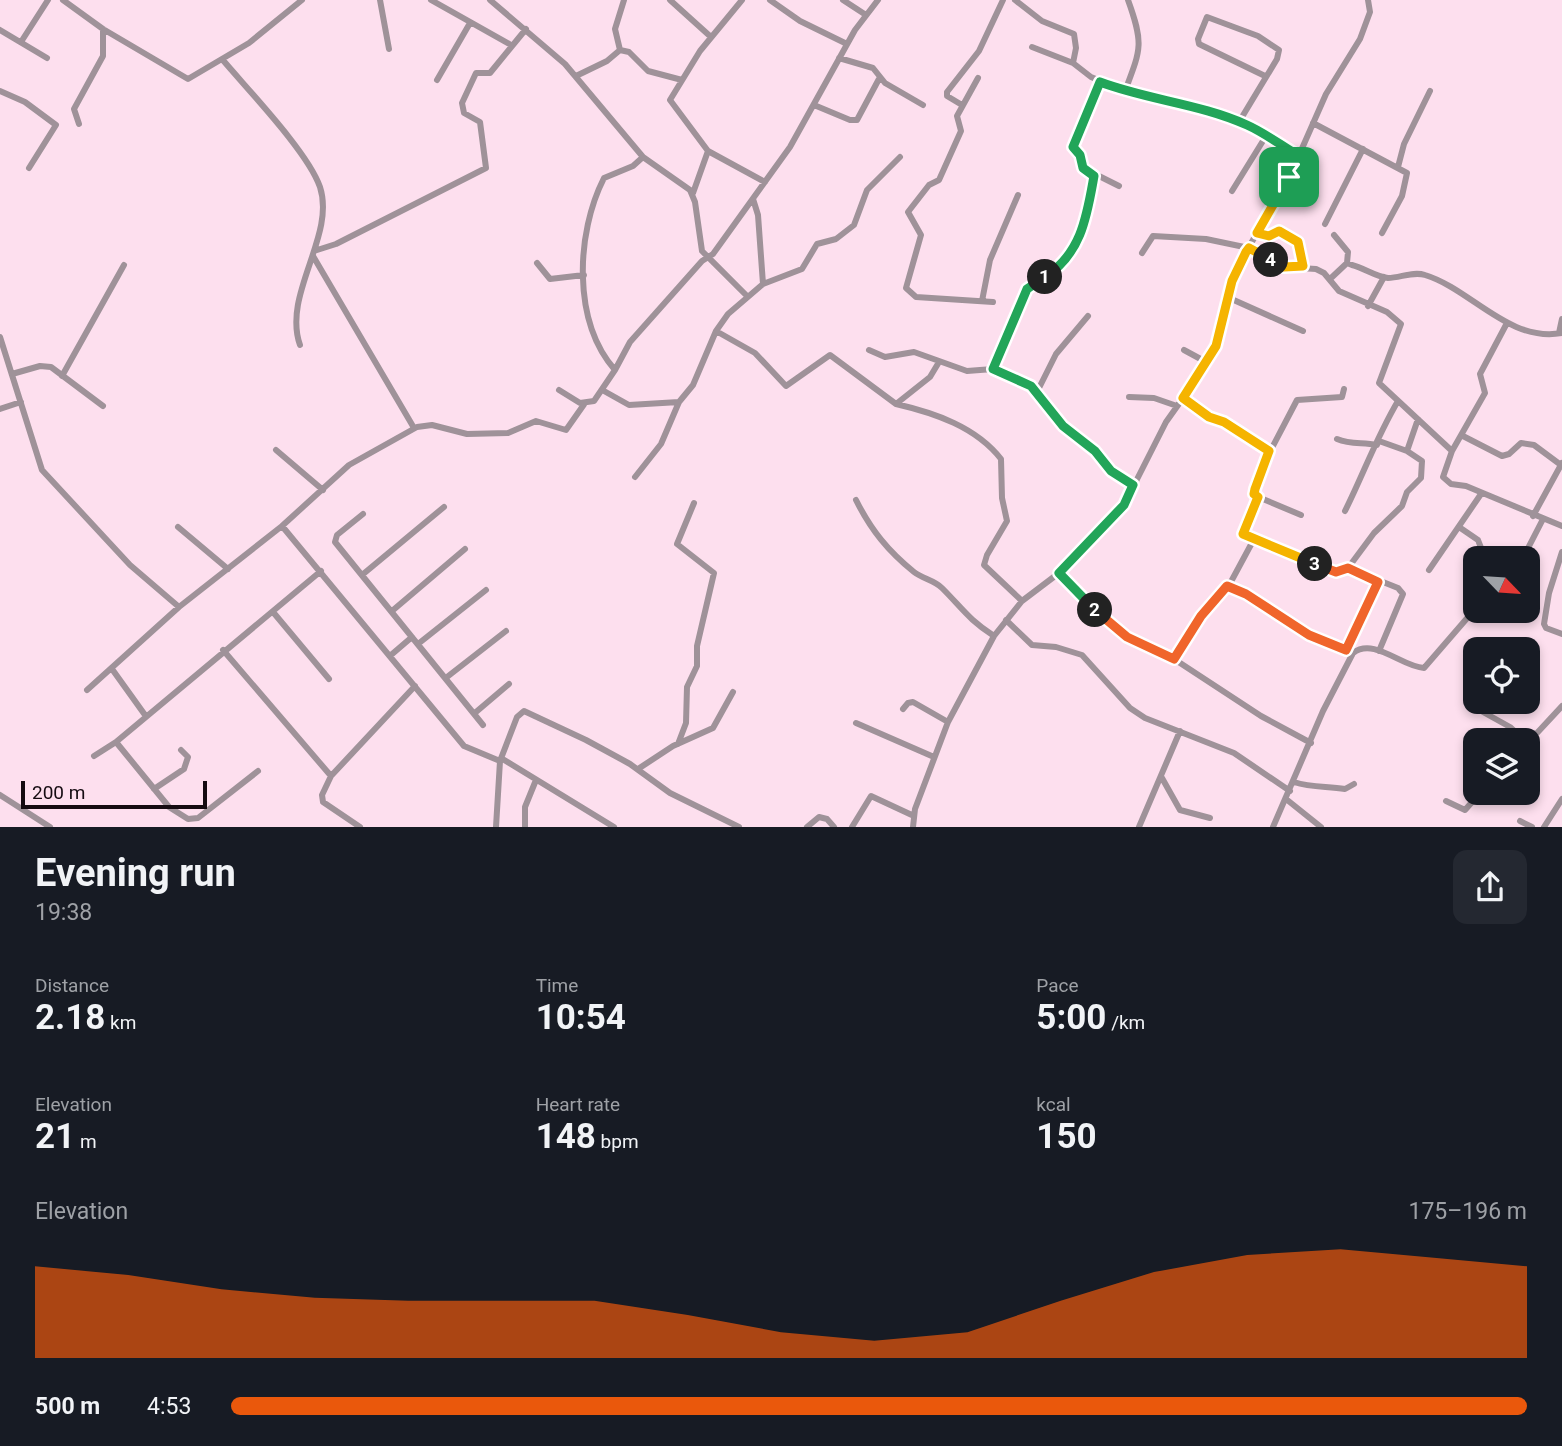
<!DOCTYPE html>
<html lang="en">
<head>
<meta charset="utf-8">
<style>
	:root { --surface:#171b24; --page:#242831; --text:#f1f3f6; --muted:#9ea1a6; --accent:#ea580c }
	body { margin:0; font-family:Roboto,sans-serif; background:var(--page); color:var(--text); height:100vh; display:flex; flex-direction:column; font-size:26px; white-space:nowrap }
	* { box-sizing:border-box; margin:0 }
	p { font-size:23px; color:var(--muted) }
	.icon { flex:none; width:38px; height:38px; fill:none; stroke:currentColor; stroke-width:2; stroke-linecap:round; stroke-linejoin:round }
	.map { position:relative; height:827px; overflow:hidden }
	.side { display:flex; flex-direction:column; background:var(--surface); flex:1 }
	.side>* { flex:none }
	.needle { width:46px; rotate:115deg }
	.controls { position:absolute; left:1463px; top:546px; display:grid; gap:14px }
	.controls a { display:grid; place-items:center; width:77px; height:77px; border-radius:14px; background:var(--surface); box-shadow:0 4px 10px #0003; font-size:35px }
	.scale { position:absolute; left:21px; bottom:18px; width:186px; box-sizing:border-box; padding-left:7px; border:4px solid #150b11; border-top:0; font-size:19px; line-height:24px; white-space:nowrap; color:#150b11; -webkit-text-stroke:5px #fddfee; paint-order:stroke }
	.pin { position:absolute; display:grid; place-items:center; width:60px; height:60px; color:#fff; margin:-30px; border-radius:14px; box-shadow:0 4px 10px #0006 }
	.km { position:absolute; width:35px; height:35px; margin:-18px; border-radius:50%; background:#222; color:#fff; font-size:19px; line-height:35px; text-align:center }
	.round { display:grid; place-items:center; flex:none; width:74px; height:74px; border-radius:14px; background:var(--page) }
	.overview { display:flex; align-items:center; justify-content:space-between; height:119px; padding:0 35px }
	h1 { font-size:38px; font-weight:700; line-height:52px }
	.metrics { display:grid; grid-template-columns:repeat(3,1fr); gap:10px; height:119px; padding:7px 35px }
	.metrics div { display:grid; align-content:center }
	.metrics b { font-size:35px; font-weight:700 }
	.metrics small { font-size:19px; font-weight:400 }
	.metrics p { font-size:19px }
	.chart { height:196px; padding:14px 35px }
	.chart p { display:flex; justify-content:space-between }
	.chart svg { width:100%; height:126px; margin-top:7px; fill:var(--accent); opacity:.7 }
	ul { padding:0 35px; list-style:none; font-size:23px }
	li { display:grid; grid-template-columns:112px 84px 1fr; align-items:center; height:52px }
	li i { height:18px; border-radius:9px; background:var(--accent) }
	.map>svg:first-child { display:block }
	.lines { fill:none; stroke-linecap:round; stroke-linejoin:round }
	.minor { stroke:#9f9299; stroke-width:6 }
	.split-1-casing { stroke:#fff; stroke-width:14 }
	.split-2-casing { stroke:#fff; stroke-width:14 }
	.split-3-casing { stroke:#fff; stroke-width:14 }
	.split-4-casing { stroke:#fff; stroke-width:14 }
	.split-5-casing { stroke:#fff; stroke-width:14 }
	.split-1 { stroke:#22a559; stroke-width:9 }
	.split-2 { stroke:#22a559; stroke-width:9 }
	.split-3 { stroke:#f0652b; stroke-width:9 }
	.split-4 { stroke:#f5b400; stroke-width:9 }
	.split-5 { stroke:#f5b400; stroke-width:9 }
</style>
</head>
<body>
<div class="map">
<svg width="1562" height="827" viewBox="0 0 1562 827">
	<rect width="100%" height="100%" fill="#fddfee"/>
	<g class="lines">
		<path class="minor" d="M 63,0 L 103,29 L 188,79 L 249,43 L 302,0
			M 380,0 L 389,49
			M 431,0 L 511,45
			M 490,0 L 565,64 L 643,157 L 690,190 L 695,202 L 702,251 L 748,297
			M 670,0 L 711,37
			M 742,0 L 700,51 L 670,100 L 708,151 L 765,182
			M 770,0 L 800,21 L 847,44
			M 843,0 L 866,15
			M 1015,0 L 1042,21 L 1074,34 L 1076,48 L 1073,63
			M 0,30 L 47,58
			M 21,42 L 48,0
			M 1032,47 L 1073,63 L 1091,77 L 1130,93 L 1209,111 L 1249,126 L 1299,156
			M 620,50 L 629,52 L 648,71 L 682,80
			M 620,50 L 615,29 L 624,0
			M 839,58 L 873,68 L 885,83 L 923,105
			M 222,59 C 248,90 308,152 320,187 C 336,236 282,294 300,345
			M 576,76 L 607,61 L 620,50
			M 978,78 L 957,116 L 961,131 L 939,180 L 929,185 L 908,212 L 921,235 L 906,288 L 916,297 L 993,302
			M 437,80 L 470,23
			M 1100,81 L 1074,147 L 1080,155 L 1083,168 L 1119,186
			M 0,91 L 25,102 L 56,125 L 29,168
			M 1125,91 C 1141,49 1144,44 1128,0
			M 814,105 L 850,120 L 857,120 L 880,77
			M 962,105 L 947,96 L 947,92 L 979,51 L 1003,0
			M 1239,122 L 1277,59 L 1279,50 L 1258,36 L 1207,17 L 1198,39 L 1199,44 L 1265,76
			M 1313,123 L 1407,173 L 1402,196 L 1382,233
			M 79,124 L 74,109 L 103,56 L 103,29
			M 1398,167 L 1404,144 L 1430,91
			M 1232,191 L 1266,136
			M 693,193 L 708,151
			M 753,199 L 758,215 L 763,284
			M 1325,224 L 1363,149
			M 1257,233 L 1269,236 L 1279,231 L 1298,242 L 1302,266
			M 1334,235 L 1348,252 L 1347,263 L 1352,265 C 1364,268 1376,277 1388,278 C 1400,278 1413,271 1425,275 C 1471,289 1509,343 1562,333
			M 314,251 L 336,244 L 486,168 L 480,122 L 464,113 L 462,103 L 476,73 L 490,73 L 526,29
			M 1142,253 L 1153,236 L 1206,239 L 1249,248 L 1284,267 L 1316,269 L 1324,273 L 1339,291 L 1387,312 L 1401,324 L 1379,383 L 1452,451
			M 313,256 L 414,428
			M 537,263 L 550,279 L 584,275
			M 1330,279 L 1347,263
			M 1227,297 L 1303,331
			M 982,301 L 990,260 L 1018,195
			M 1368,306 L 1384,277
			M 1507,323 L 1480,374 L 1485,393 L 1452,451 L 1443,477 L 1451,484 L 1466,486 L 1562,526
			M 716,331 L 755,353 L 786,386 L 830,355 L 896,404 L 930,377 L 939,362
			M 1559,333 L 1562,319
			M 0,337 L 42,470 L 130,565 L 179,607 L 282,526 L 349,465 L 417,427 L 432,425 L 467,434 L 508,433 L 536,421 L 566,430 L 585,403
			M 869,350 L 885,357 L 914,352 L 967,371 L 993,369 L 1020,379 L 1031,386 L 1064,426 L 1095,451 L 1111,471 L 1133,485
			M 1184,350 L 1208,363
			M 993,369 L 1028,287 L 1053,272 L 1077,243 L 1089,214 L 1094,176
			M 615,370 L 630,342 L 702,261 L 713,254 L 790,147 L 855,30 L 878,0
			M 12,374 L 40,366 L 51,367 L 103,406
			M 62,376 L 124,265
			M 1344,389 L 1342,397 L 1297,400 L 1263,465 L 1254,492 L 1258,497 L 1243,533 L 1334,571 L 1348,568 L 1374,533 L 1402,506 L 1407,492 L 1421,478 L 1422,461 L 1407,451 L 1418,419
			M 559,390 L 580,403 L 594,401 L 615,370 C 572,321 576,233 604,178 L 633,166 L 643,157
			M 604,391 L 629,405 L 679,402 L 693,385 L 716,331 L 728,314 L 763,284 L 802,269 L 817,244 L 836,239 L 854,225 L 867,190 L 900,157
			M 1036,394 L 1056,354 L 1088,316
			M 1129,397 L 1154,398 L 1177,406
			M 1183,398 L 1209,417 L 1219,419 L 1266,446 L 1269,454
			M 896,404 C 935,413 976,427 1001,459 L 1002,498 L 1007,521 L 987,555 L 984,565 L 1022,601
			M 0,409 L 21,402
			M 1461,435 L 1502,456 L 1509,454 L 1521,443 L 1534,445 L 1561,465
			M 1337,439 C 1351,445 1362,442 1377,445
			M 1379,441 L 1407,451
			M 276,450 L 323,490
			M 635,477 L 661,444 L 679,402
			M 1258,497 L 1301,515
			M 856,500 C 871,530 888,551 914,572 C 923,579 934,580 942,588 C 963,609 968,619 994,636
			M 1345,511 C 1363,475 1377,436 1398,401
			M 363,514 L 337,535 L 335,542 L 483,725
			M 1533,516 L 1562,463
			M 282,526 L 464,746 L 500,761 L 496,827
			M 178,527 L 228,569
			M 1459,527 L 1478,540 L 1485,558
			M 1562,552 L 1549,593 L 1544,624 L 1546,628 L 1562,634
			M 1523,558 L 1543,519
			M 1348,568 L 1398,588 L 1403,594 L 1379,651
			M 1429,570 L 1481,494
			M 1059,573 L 1111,627 L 1174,659 L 1261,716 L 1311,743
			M 362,575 L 444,507
			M 1227,586 L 1246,594 L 1309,635 L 1353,653
			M 392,611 L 465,549
			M 273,612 L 329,679
			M 1006,620 L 1032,645 L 1056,647 L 1082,655 L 1130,708 L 1145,718 L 1234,753 L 1290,791
			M 418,644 L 486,590
			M 223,650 L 331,776 L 415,686
			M 1346,650 L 1378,581
			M 391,655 L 412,637
			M 1174,659 L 1201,616 L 1226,591 L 1254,539
			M 112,669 L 145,715
			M 447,677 L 506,631
			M 87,690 L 179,607
			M 903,709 L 908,703 L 913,702 L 948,722
			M 476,712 L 509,684
			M 1483,712 L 1510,727 L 1523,739
			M 856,723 L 934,757
			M 1521,740 L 1537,733 L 1562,706
			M 678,744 L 686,723 L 687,687 L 697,666 L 697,646 L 714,573 L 677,544 L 694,503
			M 94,756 L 116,742
			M 501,758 L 614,827
			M 500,761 L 517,717 L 524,711 L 586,740 L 630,764 L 670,793 L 739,827
			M 638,769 L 673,746 L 713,728 L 733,692
			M 258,771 L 198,818 L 188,819 L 169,807 L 116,742 L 321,571
			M 331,776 L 322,795 L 323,802 L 360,827
			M 1162,778 L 1180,810 L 1210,818
			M 1294,782 C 1312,788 1327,786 1345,789 L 1354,784
			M 154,789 L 184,769 L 188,757 L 181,750
			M 0,795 L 50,827
			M 1286,799 L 1321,827
			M 1446,801 L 1465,810 L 1480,793
			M 1520,821 L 1532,827
			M 525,827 L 525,807 L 536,780
			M 807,827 L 819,817 L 827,819 L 834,827
			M 852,827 L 871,796 L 914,816
			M 913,827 L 915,809 L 948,722 L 994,636 L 1022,601 L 1059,573 L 1124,505 L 1166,422 L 1208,363 L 1215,346 L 1239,264 L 1289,178 L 1326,94 L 1360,39 L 1370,12 L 1368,0
			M 1139,827 L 1180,731
			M 1273,827 L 1323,711 L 1353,653 C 1374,637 1402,667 1424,668 L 1475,609
			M 1544,827 L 1562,799"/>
	</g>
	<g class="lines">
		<g class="split-1-casing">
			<path id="split-1" d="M 1045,277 C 1082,253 1087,215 1094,176 L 1083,168 L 1080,155 L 1073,147 L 1100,82 C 1148,100 1201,104 1247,125 C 1265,133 1282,146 1299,156 L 1289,177"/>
		</g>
		<g class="split-2-casing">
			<path id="split-2" d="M 1045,277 L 1027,289 L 993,369 L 1031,386 L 1063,426 L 1095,451 L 1111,471 L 1133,485 L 1124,505 L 1059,573 L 1095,610"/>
		</g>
		<g class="split-3-casing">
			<path id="split-3" d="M 1095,610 L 1127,637 L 1174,659 L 1201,616 L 1227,586 L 1246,594 L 1309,635 L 1346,650 L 1378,582 L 1348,568 L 1336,572 L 1315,564"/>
		</g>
		<g class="split-4-casing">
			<path id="split-4" d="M 1271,260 L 1249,248 L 1246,252 L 1232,281 L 1216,346 L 1183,398 L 1209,417 L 1224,422 L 1269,451 L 1255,489 L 1254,494 L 1258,497 L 1243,534 L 1315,564"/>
		</g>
		<g class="split-5-casing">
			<path id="split-5" d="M 1271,260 L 1284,267 L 1303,266 L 1298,242 L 1279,231 L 1269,236 L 1257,233 L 1289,177"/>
		</g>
		<use href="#split-1" class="split-1"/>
		<use href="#split-2" class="split-2"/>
		<use href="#split-3" class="split-3"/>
		<use href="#split-4" class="split-4"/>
		<use href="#split-5" class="split-5"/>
	</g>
</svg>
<div class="controls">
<a><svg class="needle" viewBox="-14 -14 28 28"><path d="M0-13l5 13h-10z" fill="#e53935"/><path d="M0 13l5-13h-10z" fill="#9ea1a6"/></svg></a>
<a><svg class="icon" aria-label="locate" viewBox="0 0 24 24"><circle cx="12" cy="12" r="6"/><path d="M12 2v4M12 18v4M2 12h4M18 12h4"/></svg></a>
<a><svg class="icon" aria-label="layers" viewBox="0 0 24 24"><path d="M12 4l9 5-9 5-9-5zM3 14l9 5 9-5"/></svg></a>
</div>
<div class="scale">200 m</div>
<div class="pin" style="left:1289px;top:177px;background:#1e9e55"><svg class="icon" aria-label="arrive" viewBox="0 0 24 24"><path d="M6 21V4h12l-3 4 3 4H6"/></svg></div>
<b class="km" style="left:1045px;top:277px">1</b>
<b class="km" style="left:1095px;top:610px">2</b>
<b class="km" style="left:1315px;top:564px">3</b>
<b class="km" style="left:1271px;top:260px">4</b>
</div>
<section class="side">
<div class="overview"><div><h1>Evening run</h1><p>19:38</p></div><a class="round"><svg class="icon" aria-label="share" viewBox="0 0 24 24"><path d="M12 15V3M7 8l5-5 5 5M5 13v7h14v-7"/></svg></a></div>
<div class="metrics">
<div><p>Distance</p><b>2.18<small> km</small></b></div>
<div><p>Time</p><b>10:54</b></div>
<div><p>Pace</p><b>5:00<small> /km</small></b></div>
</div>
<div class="metrics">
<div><p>Elevation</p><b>21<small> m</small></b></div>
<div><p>Heart rate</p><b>148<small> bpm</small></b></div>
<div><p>kcal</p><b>150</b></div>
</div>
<div class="chart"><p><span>Elevation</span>175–196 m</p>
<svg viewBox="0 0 160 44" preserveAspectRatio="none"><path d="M0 44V12L10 15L20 20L30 23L40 24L50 24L60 24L70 29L80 35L90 38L100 35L110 24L120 14L130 8L140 6L150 9L160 12V44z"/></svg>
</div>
<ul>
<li><b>500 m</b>4:53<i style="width:100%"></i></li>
</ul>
</section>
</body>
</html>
